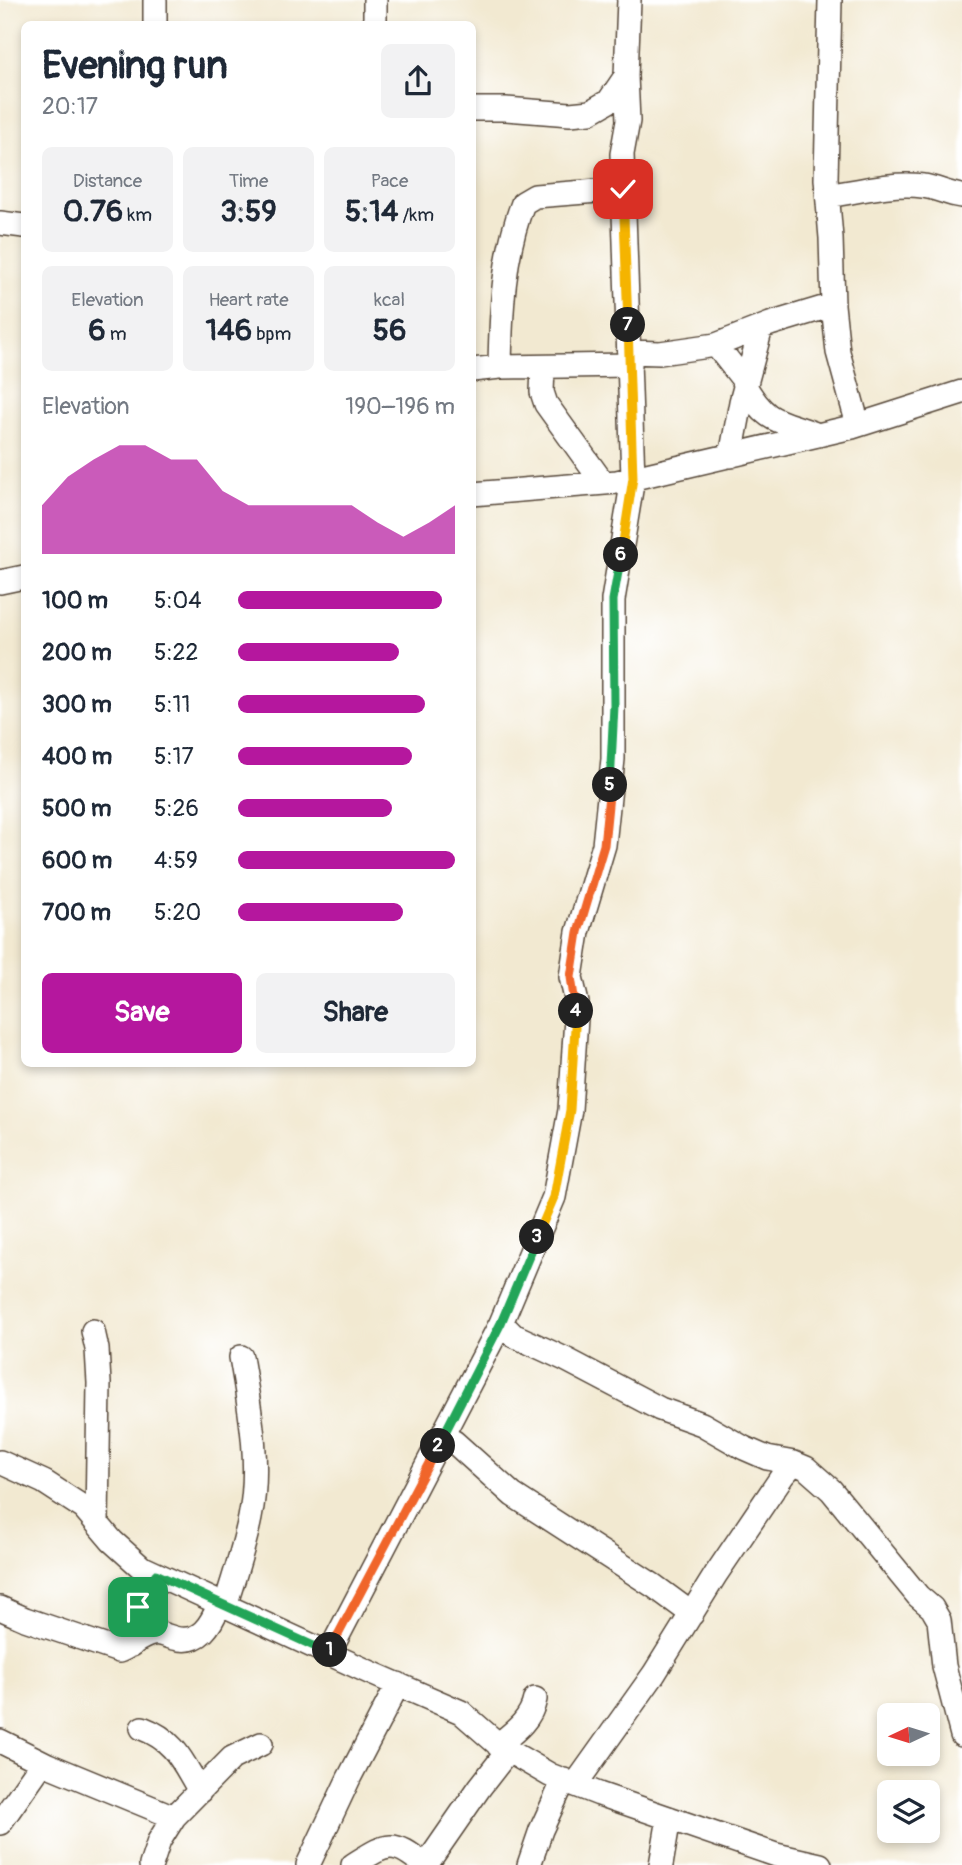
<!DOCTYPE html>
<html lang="en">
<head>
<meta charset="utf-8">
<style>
	:root { --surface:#fff; --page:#f2f2f3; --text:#1f2937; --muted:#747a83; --accent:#b5179e }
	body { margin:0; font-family:Pangolin,sans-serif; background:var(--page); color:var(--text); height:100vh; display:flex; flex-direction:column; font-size:26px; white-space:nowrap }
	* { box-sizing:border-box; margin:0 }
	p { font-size:23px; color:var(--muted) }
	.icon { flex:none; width:38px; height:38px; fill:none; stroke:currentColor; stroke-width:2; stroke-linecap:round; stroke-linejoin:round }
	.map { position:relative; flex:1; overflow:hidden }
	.drawer { position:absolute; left:21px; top:21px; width:455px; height:1046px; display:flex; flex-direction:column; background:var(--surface); border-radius:10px; box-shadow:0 4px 10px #0003 }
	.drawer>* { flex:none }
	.needle { width:46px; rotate:266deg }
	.controls { position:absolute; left:877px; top:1703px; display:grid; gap:14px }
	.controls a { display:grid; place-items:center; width:63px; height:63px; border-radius:10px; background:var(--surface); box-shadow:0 4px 10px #0003; font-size:35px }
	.pin { position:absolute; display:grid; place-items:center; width:60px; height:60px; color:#fff; margin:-30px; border-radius:14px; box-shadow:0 4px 10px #0006 }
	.km { position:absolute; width:35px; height:35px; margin:-18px; border-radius:50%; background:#222; color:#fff; font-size:19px; line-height:35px; text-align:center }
	.round { display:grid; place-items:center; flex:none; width:74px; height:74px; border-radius:10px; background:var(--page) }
	.headline { display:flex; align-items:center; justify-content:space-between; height:119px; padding:0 21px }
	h1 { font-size:38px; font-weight:800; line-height:52px }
	.stats { display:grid; grid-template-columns:repeat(3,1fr); gap:10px; height:119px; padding:7px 21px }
	.stats div { display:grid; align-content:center; border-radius:10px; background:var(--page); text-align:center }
	.stats b { font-size:30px; font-weight:800 }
	.stats small { font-size:19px; font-weight:400 }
	.stats p { font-size:19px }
	.chart { height:196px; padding:14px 21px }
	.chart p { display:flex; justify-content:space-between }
	.chart svg { width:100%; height:126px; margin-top:7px; fill:var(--accent); opacity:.7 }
	.action { display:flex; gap:14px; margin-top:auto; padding:14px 21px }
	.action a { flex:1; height:80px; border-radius:10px; background:var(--accent); color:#fff; font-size:28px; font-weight:800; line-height:80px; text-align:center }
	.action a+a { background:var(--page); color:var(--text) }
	ul { padding:0 21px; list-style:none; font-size:23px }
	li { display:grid; grid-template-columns:112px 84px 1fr; align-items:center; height:52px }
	li i { height:18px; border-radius:9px; background:var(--accent) }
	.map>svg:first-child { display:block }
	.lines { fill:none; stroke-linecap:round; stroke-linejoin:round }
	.minor-casing { stroke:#564739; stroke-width:26 }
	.minor { stroke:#fff; stroke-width:23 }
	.split-1-casing { stroke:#fff; stroke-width:14 }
	.split-2-casing { stroke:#fff; stroke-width:14 }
	.split-3-casing { stroke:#fff; stroke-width:14 }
	.split-4-casing { stroke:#fff; stroke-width:14 }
	.split-5-casing { stroke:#fff; stroke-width:14 }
	.split-6-casing { stroke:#fff; stroke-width:14 }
	.split-7-casing { stroke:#fff; stroke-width:14 }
	.split-8-casing { stroke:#fff; stroke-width:14 }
	.split-1 { stroke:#22a559; stroke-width:9 }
	.split-2 { stroke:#f0652b; stroke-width:9 }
	.split-3 { stroke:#22a559; stroke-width:9 }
	.split-4 { stroke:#f5b400; stroke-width:9 }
	.split-5 { stroke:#f0652b; stroke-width:9 }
	.split-6 { stroke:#22a559; stroke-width:9 }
	.split-7 { stroke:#f5b400; stroke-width:9 }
	.split-8 { stroke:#f5b400; stroke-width:9 }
</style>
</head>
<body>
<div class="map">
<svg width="962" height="1865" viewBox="0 0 962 1865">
	<rect width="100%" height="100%" fill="#fff"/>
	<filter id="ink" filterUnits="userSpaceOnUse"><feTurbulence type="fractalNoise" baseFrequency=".0143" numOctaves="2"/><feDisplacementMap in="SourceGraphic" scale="14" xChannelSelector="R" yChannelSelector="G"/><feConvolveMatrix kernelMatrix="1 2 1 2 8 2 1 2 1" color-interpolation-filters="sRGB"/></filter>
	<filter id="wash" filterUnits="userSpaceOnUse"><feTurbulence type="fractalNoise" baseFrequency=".00686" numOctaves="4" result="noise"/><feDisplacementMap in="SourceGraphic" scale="28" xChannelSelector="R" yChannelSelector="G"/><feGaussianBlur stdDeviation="1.57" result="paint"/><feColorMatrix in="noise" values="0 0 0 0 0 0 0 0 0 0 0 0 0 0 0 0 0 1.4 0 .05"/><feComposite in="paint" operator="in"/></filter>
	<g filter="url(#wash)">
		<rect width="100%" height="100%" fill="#f2e9d1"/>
	</g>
	<g filter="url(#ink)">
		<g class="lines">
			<g class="minor-casing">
				<path id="minor" d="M 155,0 L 155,24
					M 830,0 L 826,179 L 831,238 L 833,305 L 838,352 L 858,425
					M 375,24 L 375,0
					M 472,109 L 506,109 L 570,114 L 590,112 L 609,101 L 626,76
					M 828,196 C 858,191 893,182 923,186 C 934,187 948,194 961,196
					M 0,223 L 24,226
					M 716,345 L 746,383
					M 629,352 L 660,353 L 716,345 L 770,324 L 833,305
					M 500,367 C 501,312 503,255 523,203 L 535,196 L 623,189
					M 543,368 L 542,392 L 546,404 L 603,483
					M 472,370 L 500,367 L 630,365
					M 745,386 C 767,425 780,420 818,435
					M 731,456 L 741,402 L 761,328
					M 472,494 L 617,482 L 852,427 L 962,392
					M 0,582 L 24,577
					M 501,1323 L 513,1335 L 565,1359 L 660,1409 L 702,1424 L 744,1448 L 767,1458 L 794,1463 L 806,1468 L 831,1490 L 918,1596 L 932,1608 L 939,1620 L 944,1666 L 962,1735
					M 93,1331 L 97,1349 L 99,1383 L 97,1523
					M 443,1436 L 454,1442 L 513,1495 L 654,1586 L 692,1614
					M 0,1462 L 44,1482 L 84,1508 L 112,1541 L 141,1567 L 369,1672 L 461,1712 L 500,1746 L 550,1775 L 599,1794 L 776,1855 L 820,1865
					M 225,1606 C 234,1577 244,1548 250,1518 C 261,1464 250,1410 241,1357
					M 0,1608 L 25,1619 L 119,1651 C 131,1647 140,1636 153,1634 C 161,1632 166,1636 174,1638 C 200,1645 211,1625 220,1603
					M 132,1645 L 140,1616 L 139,1598 L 156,1574
					M 329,1653 L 501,1323 L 554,1197 L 570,1110 L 577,1003 L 571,977 L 578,932 L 604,845 L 613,759 L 613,600 L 633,478 L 622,154 L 628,121 L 626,76 L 629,0
					M 142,1728 C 176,1741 182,1761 200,1791
					M 0,1741 L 48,1765 L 174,1817
					M 498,1745 C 514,1732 531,1720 535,1699
					M 575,1785 L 654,1674 L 716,1574 L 783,1475 L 794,1463
					M 0,1823 L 42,1763
					M 151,1865 L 159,1841 L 174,1817 L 232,1758 L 261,1744
					M 308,1865 L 349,1778 L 398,1684
					M 353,1865 C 385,1845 392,1837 424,1865
					M 426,1865 L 480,1787 L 508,1751
					M 529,1865 L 541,1830 L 564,1780
					M 661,1865 L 669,1818"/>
			</g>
			<use href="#minor" class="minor"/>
		</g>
	</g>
	<g class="lines" filter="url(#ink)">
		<g class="split-1-casing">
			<path id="split-1" d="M 138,1607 L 139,1598 L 156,1574 L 329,1653 L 330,1650"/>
		</g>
		<g class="split-2-casing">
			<path id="split-2" d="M 330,1650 L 438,1446"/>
		</g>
		<g class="split-3-casing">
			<path id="split-3" d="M 438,1446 L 501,1323 L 537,1237"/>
		</g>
		<g class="split-4-casing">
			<path id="split-4" d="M 537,1237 L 554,1197 L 570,1110 L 576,1011"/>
		</g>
		<g class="split-5-casing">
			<path id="split-5" d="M 576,1011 L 571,977 L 578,932 L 604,845 L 610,785"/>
		</g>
		<g class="split-6-casing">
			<path id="split-6" d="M 610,785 L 614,706 L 613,600 L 621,555"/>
		</g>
		<g class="split-7-casing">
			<path id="split-7" d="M 621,555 L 633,478 L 628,325"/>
		</g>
		<g class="split-8-casing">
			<path id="split-8" d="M 623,189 L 628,325"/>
		</g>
		<use href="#split-1" class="split-1"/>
		<use href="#split-2" class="split-2"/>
		<use href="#split-3" class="split-3"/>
		<use href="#split-4" class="split-4"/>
		<use href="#split-5" class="split-5"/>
		<use href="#split-6" class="split-6"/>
		<use href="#split-7" class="split-7"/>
		<use href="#split-8" class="split-8"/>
	</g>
</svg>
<div class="controls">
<a><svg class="needle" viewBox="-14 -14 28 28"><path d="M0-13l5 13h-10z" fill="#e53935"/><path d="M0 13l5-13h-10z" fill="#747a83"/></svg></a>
<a><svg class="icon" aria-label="layers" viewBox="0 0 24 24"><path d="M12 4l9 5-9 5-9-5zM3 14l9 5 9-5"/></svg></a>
</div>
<div class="pin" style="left:138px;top:1607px;background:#1e9e55"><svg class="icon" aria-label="arrive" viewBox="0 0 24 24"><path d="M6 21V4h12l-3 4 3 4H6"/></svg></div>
<div class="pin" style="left:623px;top:189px;background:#d93025"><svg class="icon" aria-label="check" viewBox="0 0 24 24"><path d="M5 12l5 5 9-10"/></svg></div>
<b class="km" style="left:330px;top:1650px">1</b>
<b class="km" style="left:438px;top:1446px">2</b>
<b class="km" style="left:537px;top:1237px">3</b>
<b class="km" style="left:576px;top:1011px">4</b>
<b class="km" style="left:610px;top:785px">5</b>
<b class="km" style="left:621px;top:555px">6</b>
<b class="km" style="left:628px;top:325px">7</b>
<section class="drawer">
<div class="headline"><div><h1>Evening run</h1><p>20:17</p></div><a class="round"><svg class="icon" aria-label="share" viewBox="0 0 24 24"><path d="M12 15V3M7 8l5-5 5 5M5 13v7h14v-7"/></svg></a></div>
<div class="stats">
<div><p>Distance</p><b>0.76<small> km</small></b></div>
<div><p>Time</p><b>3:59</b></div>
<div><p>Pace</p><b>5:14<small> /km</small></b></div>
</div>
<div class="stats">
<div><p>Elevation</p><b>6<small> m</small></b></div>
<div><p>Heart rate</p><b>146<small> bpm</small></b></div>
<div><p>kcal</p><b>56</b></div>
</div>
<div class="chart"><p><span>Elevation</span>190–196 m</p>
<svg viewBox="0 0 160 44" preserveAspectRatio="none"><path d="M0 44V27L10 17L20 11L30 6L40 6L50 11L60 11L70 22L80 27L90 27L100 27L110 27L120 27L130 33L140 38L150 33L160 27V44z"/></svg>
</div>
<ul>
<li><b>100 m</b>5:04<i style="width:94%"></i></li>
<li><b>200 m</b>5:22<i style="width:74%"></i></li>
<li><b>300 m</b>5:11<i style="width:86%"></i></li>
<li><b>400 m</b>5:17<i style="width:80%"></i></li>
<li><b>500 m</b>5:26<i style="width:71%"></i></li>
<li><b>600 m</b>4:59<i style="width:100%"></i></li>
<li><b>700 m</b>5:20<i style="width:76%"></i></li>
</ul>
<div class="action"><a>Save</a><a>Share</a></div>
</section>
</div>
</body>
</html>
